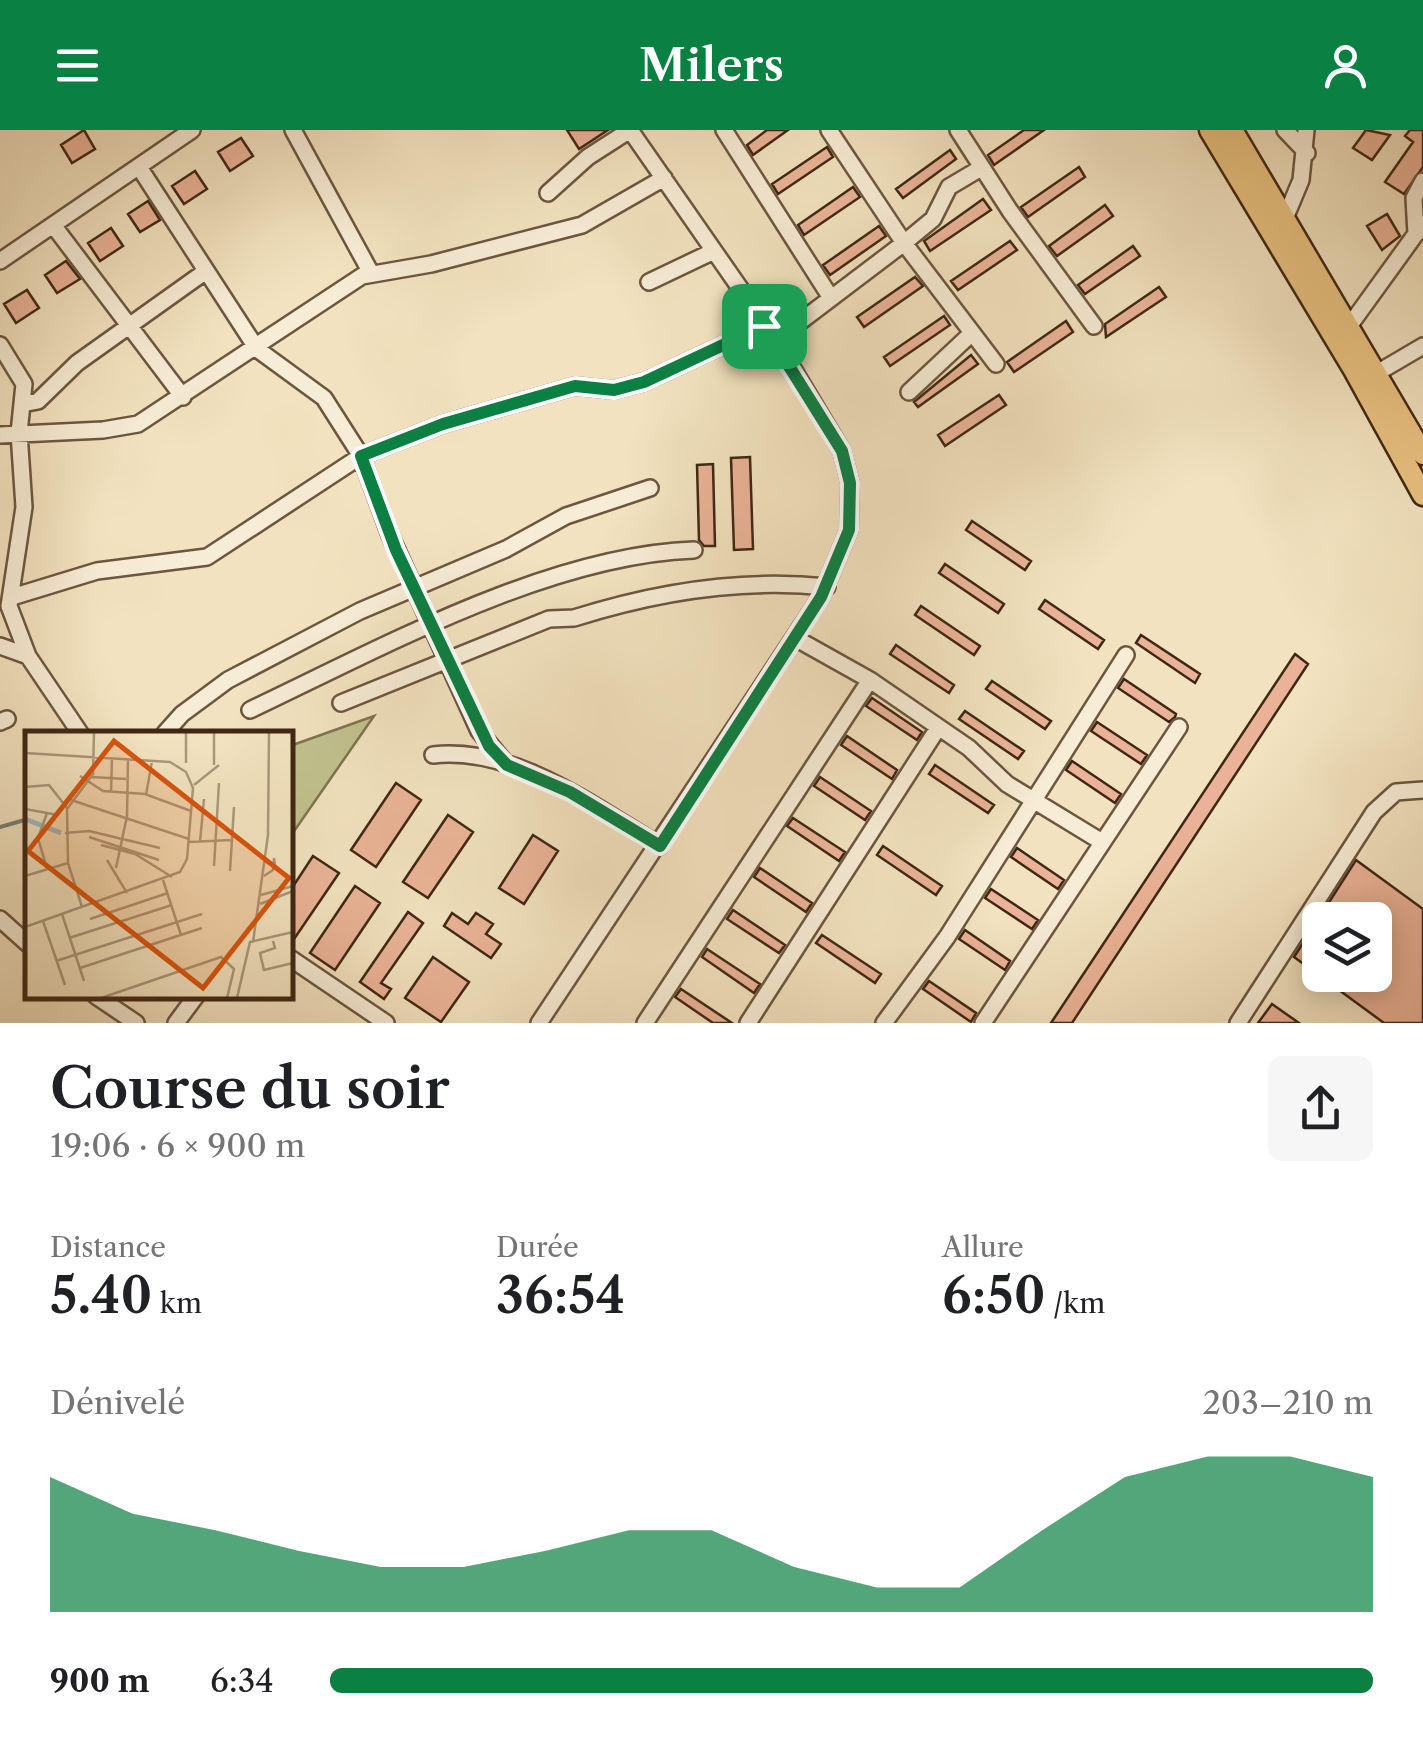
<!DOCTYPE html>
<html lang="fr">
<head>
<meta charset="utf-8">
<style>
	:root { --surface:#fff; --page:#f6f6f6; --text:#202124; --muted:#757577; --accent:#0b8043 }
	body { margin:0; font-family:"Libre Caslon Text",serif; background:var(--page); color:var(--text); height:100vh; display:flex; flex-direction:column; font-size:38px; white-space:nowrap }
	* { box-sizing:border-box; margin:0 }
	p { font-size:32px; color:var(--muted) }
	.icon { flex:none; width:55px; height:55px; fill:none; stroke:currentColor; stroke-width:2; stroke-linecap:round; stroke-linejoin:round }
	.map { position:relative; height:893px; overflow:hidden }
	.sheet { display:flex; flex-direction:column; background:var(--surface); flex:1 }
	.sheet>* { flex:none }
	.controls { position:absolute; left:1302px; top:772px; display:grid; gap:20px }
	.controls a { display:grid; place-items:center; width:90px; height:90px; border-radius:15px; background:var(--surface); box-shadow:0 5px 25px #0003; font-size:50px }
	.pin { position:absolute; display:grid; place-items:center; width:85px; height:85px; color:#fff; margin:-42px; border-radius:20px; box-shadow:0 5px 15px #0006 }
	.round { display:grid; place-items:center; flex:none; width:105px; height:105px; border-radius:15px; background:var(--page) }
	.headline { display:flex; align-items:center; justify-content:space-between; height:170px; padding:0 50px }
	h1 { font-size:55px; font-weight:600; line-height:75px }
	.metrics { display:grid; grid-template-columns:repeat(3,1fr); gap:15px; height:170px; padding:10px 50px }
	.metrics div { display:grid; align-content:center }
	.metrics b { font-size:50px; font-weight:600 }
	.metrics small { font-size:28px; font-weight:400 }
	.metrics p { font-size:28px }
	.chart { height:280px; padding:20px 50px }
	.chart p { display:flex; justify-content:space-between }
	.chart svg { width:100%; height:180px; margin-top:10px; fill:var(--accent); opacity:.7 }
	ul { padding:0 50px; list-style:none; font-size:32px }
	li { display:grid; grid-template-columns:160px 120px 1fr; align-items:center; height:75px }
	li i { height:25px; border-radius:12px; background:var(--accent) }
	header { display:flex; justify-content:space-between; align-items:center; height:130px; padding:0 50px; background:var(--accent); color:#fff; font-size:45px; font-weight:600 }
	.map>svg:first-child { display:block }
	.green { fill:#c1c18e; stroke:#807451; stroke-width:2.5 }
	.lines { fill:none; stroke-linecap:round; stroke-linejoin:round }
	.stream { stroke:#7a7f7a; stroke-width:4 }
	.building { fill:#eab397; stroke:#3f2714; stroke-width:2.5; fill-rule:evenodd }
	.minor-casing { stroke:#6c563f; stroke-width:20 }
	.major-casing { stroke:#3f2714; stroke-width:25 }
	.minor { stroke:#f7ecd5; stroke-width:15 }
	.major { stroke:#e9c180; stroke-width:20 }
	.route-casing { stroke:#fff; stroke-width:20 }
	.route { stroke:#0b8043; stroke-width:12 }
	.inset-river { fill:none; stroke:#a2babe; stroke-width:5 }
	.inset-road { fill:none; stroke:#aa977b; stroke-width:2.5 }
	.view { fill:#d7540d; fill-opacity:0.15; stroke:#d7540d; stroke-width:5 }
	.inset-edge { fill:none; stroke:#3f2714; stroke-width:5 }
</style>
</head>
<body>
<header><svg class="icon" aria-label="menu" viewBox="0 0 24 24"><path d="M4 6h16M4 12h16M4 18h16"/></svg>Milers<svg class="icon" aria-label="person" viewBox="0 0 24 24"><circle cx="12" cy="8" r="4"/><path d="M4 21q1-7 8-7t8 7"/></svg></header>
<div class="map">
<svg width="1423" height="893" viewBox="0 0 1423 893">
	<rect width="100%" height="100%" fill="#f2e2bf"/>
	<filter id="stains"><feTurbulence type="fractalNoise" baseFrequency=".002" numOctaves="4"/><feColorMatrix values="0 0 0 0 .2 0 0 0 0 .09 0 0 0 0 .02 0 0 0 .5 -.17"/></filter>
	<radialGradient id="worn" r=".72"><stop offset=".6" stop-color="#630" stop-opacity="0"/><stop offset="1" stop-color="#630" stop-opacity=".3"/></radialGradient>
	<path class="green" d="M 374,586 L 290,707 L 290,616 Z"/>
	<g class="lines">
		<path class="stream" d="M 0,697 L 28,689"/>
	</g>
	<path class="building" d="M 84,0 L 95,19 L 72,33 L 61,15 Z
		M 567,0 L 608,0 L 579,19 Z
		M 767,0 L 788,0 L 753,25 L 747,15 Z
		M 1024,0 L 1044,0 L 994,35 L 988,25 Z
		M 1366,0 L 1390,5 L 1372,30 L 1353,18 Z
		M 1410,0 L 1423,0 L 1423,37 L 1404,64 L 1385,52 L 1413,12 L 1405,6 Z
		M 241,8 L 253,26 L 230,41 L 218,22 Z
		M 827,17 L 833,27 L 778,64 L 772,54 Z
		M 950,20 L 956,29 L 903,68 L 896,59 Z
		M 1079,37 L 1085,47 L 1028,87 L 1021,77 Z
		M 195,41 L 207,59 L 184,74 L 172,56 Z
		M 853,57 L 860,67 L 804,105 L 798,95 Z
		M 983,69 L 991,80 L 930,121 L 924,111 Z
		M 148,71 L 160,90 L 140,102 L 128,84 Z
		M 1105,75 L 1113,86 L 1057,126 L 1049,116 Z
		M 1387,84 L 1400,106 L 1382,120 L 1367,96 Z
		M 879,96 L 886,106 L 830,145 L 823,135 Z
		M 111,98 L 123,116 L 100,131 L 88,113 Z
		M 1010,111 L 1017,120 L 958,160 L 951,151 Z
		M 1133,116 L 1140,126 L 1085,164 L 1078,155 Z
		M 66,131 L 80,149 L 57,163 L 45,145 Z
		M 915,147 L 923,156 L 864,197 L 857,187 Z
		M 1159,157 L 1166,167 L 1106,207 L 1105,194 Z
		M 27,160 L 39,178 L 16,193 L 4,174 Z
		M 944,186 L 950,195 L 890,236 L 884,227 Z
		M 1066,191 L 1073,202 L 1014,242 L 1007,232 Z
		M 971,225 L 978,234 L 918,277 L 914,272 Z
		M 999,265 L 1006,275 L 945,316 L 938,305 Z
		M 750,327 L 753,419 L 734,420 L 731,328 Z
		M 713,334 L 715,416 L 704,416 L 699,410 L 697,335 Z
		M 972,391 L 1031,431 L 1025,440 L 966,400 Z
		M 945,434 L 1004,474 L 998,483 L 939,443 Z
		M 1045,470 L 1104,510 L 1098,519 L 1039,479 Z
		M 921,476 L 980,516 L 974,525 L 915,485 Z
		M 1141,505 L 1200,544 L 1195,553 L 1136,513 Z
		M 896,515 L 954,555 L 949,563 L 890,524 Z
		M 1295,524 L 1308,534 L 1072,893 L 1051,893 Z
		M 1124,549 L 1176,584 L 1175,587 L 1169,592 L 1118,558 Z
		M 992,551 L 1051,591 L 1045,599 L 986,559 Z
		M 872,568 L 922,602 L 917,610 L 866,576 Z
		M 965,581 L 1024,621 L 1018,629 L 959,589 Z
		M 1097,592 L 1147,625 L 1141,634 L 1091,601 Z
		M 847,606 L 897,640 L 892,649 L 841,615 Z
		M 1072,631 L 1121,664 L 1115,673 L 1066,640 Z
		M 935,635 L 994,675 L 988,683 L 929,644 Z
		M 820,647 L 871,681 L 865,690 L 814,656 Z
		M 396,653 L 421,670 L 376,737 L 351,720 Z
		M 448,685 L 473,702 L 428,768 L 403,752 Z
		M 793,688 L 845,722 L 839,731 L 787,696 Z
		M 533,705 L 558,721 L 524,774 L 499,758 Z
		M 883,716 L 942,756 L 936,765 L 877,725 Z
		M 1017,718 L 1064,750 L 1058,759 L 1011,727 Z
		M 313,726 L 339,743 L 290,815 L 290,761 Z
		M 1356,730 L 1423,779 L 1423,893 L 1384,893 L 1294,827 ZM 1320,790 L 1375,790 L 1375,845 L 1320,845 Z
		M 760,738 L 812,773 L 806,782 L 754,747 Z
		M 355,756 L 380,773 L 335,840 L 310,823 Z
		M 991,759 L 1038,790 L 1032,799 L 985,768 Z
		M 733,780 L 785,815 L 779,823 L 727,789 Z
		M 408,782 L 423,793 L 381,853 L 391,859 L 384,869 L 360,852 Z
		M 452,783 L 468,794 L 476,783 L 493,794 L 486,804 L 501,814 L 491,828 L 444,796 Z
		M 965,800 L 1010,831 L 1005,840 L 959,809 Z
		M 822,805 L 881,844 L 875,853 L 816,813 Z
		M 707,819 L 760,854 L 754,863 L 702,827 Z
		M 433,827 L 469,852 L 441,892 L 405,868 Z
		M 929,851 L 976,883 L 971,892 L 923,859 Z
		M 681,859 L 732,893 L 713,893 L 675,867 Z
		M 1272,874 L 1299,893 L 1258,893 Z"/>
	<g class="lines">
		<g class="minor-casing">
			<path id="minor" d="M 293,0 L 371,143
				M 724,0 L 831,168
				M 829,0 L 904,113 L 996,234
				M 958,0 L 1010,81 L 1094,196
				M 1285,0 L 1307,23
				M 139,37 L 257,219 L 324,268 L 361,326 L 390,405 L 479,601 L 507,635
				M 548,63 L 588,27 L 630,0
				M 1286,86 L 1301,50 L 1306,0
				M 53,95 L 183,267
				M 1416,104 L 1414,68 L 1423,51
				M 0,131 L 192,0
				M 649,152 L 714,121
				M 1350,195 L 1423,94
				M 776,210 L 904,113 L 933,89 L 949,57 L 981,38
				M 0,215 L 24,254 L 19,303 L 24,377 L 9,476 L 28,526 L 80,603
				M 1377,243 L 1423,216
				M 909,262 L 972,203
				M 22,274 L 38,271 L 77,233 L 206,141
				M 0,305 L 103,300 L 138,294 L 362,146 L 431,134 L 582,95 L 664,48
				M 12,467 L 97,441 L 207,427 L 361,326 L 443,294 L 575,256 L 614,260 L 644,252 L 764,196
				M 795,508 L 870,550 L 969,618 L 1007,654 L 1102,712
				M 0,516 L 28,526
				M 341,573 L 549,489 L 574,488 C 656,462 741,448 827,457
				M 250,580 C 381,518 549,425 694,420
				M 0,592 L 7,589
				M 165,603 L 182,584 L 228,550 L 360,481 L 506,419 L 566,386 L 650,358
				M 433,625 C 515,616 593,676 660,716
				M 0,789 L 28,814
				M 290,828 L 386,893
				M 96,866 L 136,893
				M 176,893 L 196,866
				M 539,893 L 821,467 L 849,400 L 850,353 L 842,321 L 776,210 L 630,0
				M 645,893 L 870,550
				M 748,893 L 938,598
				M 884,893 L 947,807 L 1126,525
				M 983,893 L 1179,597
				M 1238,893 L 1374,682 L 1396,662 L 1423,660"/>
		</g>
		<g class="major-casing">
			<path id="major" d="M 1210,0 L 1353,238 L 1423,365
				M 1232,0 L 1423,324"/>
		</g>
		<use href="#minor" class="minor"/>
		<use href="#major" class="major"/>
	</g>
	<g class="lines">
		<g class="route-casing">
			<path id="route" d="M 764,196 L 842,321 L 850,353 L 849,400 L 821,467 L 660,716 L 570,662 L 507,635 L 489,616 L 396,420 L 361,326 L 443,294 L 575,256 L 614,260 L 644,252 Z"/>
		</g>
		<use href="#route" class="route"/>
	</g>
	<g transform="translate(25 601)">
		<rect width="268" height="268" fill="#f2e2bf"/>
		<path class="inset-river" d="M 0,88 L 36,102"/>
		<path class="inset-road" d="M 161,1 L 161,32M 0,22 L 145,31 L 161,41 L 168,57 L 162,128 L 155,141 L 0,196M 189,34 L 189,1M 55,45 L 78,60 L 120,63 L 166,80M 66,46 L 101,48M 169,54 L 194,34M 0,56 L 24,54 L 42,77M 86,61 L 87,27M 121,64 L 127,30M 46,69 L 164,108M 0,78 L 33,84M 40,102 L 64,100 L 135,117M 64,106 L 134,129M 164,111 L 206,109M 175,111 L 179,68M 76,114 L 110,123 L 147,146M 82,129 L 102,162M 43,132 L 42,78 L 68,43 L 69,1M 189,135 L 194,52M 91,137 L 102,85 L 103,28M 22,138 L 13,107 L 22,82M 205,140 L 209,76M 0,145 L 43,132 L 57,176M 239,145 L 248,139 L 250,135 L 249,127 L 248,139M 138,149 L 156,204M 236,164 L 268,155M 235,173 L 268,160M 37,183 L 59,250M 65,188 L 143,162M 18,190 L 40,254M 44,207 L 147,174M 248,210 L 250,217 L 235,222 L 239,239 L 268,232M 228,211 L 243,104 L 244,1M 31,230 L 177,183M 55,237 L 177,197M 76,267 L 196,226 L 209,238 L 202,267M 212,267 L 225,211 L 268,201"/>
		<path class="view" d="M 89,10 L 264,147 L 178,257 L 3,120 Z"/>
		<rect width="268" height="268" class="inset-edge"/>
	</g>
	<rect width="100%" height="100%" filter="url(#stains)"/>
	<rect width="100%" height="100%" fill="url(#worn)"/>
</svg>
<div class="controls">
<a><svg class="icon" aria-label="layers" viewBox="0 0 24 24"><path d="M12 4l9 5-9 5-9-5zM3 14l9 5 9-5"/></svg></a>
</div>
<div class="pin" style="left:764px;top:196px;background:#1e9e55"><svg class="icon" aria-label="arrive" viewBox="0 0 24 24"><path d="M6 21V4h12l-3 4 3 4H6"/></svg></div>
</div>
<section class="sheet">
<div class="headline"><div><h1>Course du soir</h1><p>19:06 · 6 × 900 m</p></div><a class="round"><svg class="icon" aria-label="share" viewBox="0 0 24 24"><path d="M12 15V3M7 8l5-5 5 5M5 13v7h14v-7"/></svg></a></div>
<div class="metrics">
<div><p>Distance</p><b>5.40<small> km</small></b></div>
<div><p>Durée</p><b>36:54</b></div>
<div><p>Allure</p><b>6:50<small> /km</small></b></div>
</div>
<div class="chart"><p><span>Dénivelé</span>203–210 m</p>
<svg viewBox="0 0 160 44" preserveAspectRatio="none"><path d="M0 44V11L10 20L20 24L30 29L40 33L50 33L60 29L70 24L80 24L90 33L100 38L110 38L120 24L130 11L140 6L150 6L160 11V44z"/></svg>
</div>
<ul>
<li><b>900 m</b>6:34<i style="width:100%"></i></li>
</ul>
</section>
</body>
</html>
